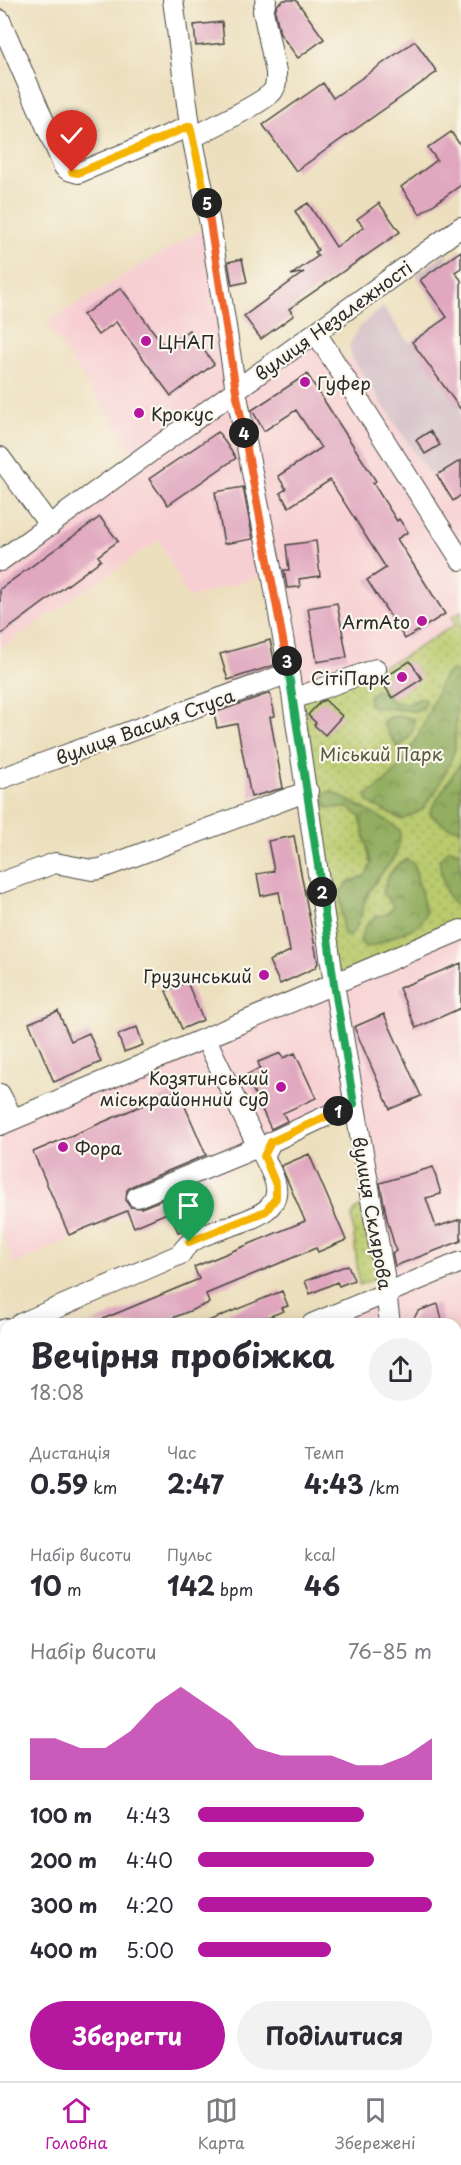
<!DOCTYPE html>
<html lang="uk">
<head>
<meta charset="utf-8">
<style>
	:root { --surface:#fff; --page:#f2f2f3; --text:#2b2b33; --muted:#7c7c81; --line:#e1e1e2; --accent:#b5179e }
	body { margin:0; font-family:"Playpen Sans",sans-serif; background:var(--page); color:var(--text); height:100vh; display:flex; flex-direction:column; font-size:22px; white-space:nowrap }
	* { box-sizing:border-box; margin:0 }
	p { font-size:20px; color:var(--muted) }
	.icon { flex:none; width:33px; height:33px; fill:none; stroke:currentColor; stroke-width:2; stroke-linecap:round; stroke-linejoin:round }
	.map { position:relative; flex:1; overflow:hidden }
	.side { position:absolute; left:0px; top:1318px; width:462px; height:764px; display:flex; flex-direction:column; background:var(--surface); border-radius:18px 18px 0 0; box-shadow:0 3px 15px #0003 }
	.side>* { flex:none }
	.pin { position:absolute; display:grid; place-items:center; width:51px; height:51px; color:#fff; margin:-62px -26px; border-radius:50% 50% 50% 0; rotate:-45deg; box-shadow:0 0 6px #0007 }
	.pin .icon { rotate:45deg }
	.km { position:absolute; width:30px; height:30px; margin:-15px; border-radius:50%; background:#222; color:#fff; font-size:16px; line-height:30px; text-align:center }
	.round { display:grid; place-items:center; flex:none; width:63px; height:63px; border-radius:32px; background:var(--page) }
	.head { display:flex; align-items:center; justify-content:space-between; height:102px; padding:0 30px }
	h1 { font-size:33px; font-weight:700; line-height:45px }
	.stats { display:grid; grid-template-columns:repeat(3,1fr); gap:9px; height:102px; padding:6px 30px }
	.stats div { display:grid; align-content:center }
	.stats b { font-size:26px; font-weight:700 }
	.stats small { font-size:16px; font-weight:400 }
	.stats p { font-size:16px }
	.chart { height:168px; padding:12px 30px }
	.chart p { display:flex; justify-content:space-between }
	.chart svg { width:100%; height:108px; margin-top:6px; fill:var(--accent); opacity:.7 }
	.primary-button { display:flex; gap:12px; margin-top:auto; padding:12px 30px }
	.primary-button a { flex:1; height:69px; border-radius:36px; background:var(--accent); color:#fff; font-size:24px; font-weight:700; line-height:69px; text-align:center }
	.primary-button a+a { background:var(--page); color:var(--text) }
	ul { padding:0 30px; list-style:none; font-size:20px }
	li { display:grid; grid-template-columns:96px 72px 1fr; align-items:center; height:45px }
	li i { height:15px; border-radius:8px; background:var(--accent) }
	.tabs { display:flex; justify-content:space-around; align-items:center; height:84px; border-top:2px solid var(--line); background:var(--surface); font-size:16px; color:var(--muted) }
	.tabs a { display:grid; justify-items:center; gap:3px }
	.tabs .selected { color:var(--accent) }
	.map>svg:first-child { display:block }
	.built { fill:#f7cfd2 }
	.industrial { fill:#d2bdc6 }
	.grass { fill:url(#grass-dots); stroke:#727a4c; stroke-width:1.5 }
	.forest { fill:url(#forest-crowns); stroke:#5f6c46; stroke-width:1.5 }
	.building { fill:#e0a7bf }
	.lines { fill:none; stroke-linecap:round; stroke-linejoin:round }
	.minor-casing { stroke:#484641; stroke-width:22 }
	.minor { stroke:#fff; stroke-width:20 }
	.rail { stroke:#2b2b2b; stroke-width:4.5 }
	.split-1-casing { stroke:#fff; stroke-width:12 }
	.split-2-casing { stroke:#fff; stroke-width:12 }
	.split-3-casing { stroke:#fff; stroke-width:12 }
	.split-4-casing { stroke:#fff; stroke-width:12 }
	.split-5-casing { stroke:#fff; stroke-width:12 }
	.split-6-casing { stroke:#fff; stroke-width:12 }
	.split-1 { stroke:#f5b400; stroke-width:8 }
	.split-2 { stroke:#22a559; stroke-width:8 }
	.split-3 { stroke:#22a559; stroke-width:8 }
	.split-4 { stroke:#f0652b; stroke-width:8 }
	.split-5 { stroke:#f0652b; stroke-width:8 }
	.split-6 { stroke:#f5b400; stroke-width:8 }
	.poi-dot { fill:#b5179e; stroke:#fbf7ec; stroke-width:2 }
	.labels { text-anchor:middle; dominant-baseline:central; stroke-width:4.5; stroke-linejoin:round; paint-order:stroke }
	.street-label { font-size:18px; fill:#2b2b2b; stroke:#fbf7ec }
	.poi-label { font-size:18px; fill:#2b2b2b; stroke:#fbf7ec; text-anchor:start }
	.park-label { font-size:18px; fill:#565b3f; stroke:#fbf7ec }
</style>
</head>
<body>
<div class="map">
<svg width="461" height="2081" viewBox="0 0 461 2081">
	<defs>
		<pattern id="grass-dots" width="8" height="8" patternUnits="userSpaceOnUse" patternTransform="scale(1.5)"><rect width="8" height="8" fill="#baca6d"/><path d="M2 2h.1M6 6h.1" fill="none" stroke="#97a45a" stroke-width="1.8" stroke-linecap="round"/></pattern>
		<pattern id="forest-crowns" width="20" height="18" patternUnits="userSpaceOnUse" patternTransform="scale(1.5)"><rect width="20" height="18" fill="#93ae60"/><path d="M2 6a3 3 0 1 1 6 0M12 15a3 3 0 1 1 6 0" fill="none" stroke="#788e4f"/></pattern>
	</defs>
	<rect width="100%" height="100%" fill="#fbf7ec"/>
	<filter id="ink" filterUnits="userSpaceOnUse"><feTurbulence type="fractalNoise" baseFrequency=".0167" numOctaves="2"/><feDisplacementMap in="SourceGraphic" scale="12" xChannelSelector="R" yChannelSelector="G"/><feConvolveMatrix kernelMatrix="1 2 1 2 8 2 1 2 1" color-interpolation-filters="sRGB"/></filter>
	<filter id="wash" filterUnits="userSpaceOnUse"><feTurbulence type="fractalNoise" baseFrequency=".008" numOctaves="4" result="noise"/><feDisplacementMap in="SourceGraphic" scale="24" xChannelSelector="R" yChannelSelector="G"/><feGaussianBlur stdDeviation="1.35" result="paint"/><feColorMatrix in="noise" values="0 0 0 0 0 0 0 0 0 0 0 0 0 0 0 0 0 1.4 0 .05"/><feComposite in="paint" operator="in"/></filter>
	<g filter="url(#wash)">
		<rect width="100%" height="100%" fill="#ecdfbd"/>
		<path class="built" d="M 210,224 L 236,391 L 316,333 L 337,367 L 352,357 L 427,473 L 437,475 L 461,459 L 461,611 L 453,617 L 456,623 L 403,657 L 376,669 L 293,699 L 272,573 L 188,598 L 159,540 L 0,649 L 0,561 L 138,461 L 46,322 Z
			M 461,929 L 461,1692 L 457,1694 L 461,1703 L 461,1765 L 456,1767 L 456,1324 L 314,1324 L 387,1294 L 354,1104 L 264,1156 L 14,1264 L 0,1230 L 0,1094 L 13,1119 Z
			M 6,1453 L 6,1589 L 0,1579 L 0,1456 Z
			M 0,1848 L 6,1862 L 6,1973 L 0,1975 Z"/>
		<path class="industrial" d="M 447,252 L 447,261 L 461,278 L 461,458 L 436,474 L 427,472 L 352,357 L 349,345 L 360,326 L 383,307 L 409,343 L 445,317 L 416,275 Z"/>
		<path class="grass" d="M 461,611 L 461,929 L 334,984 L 293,699 L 376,669 L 403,657 L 456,624 L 452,617 Z
			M 371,1203 L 384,1275 L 359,1285 L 352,1218 C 354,1207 361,1206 371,1203 Z"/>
		<path class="forest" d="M 450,671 L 457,673 L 460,679 L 457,699 L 455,749 L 448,767 L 437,789 L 422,810 L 402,820 L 368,802 L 366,795 C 410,771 425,720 443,677 Z
			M 376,690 L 383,691 L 393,702 L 408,704 L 421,698 L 425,700 L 424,707 L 415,711 L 374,707 L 368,703 L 369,697 Z
			M 402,716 L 414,719 C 415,731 407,743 397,747 L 382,722 L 389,717 Z
			M 461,762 L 461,829 L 448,827 L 431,815 L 431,809 Z
			M 331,791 L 394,825 L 400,831 C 401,863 379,869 367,896 C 361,909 360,929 348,937 L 343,933 L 340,893 L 348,882 L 365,876 L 371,864 L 360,817 L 349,808 L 329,808 L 322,803 L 325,793 Z
			M 449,849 L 461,853 L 461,908 C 444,902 442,876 439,860 Z
			M 407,859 L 414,864 L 426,913 L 420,925 L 373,946 L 365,947 L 360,941 C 364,926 370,916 387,914 L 393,907 L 389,899 L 383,894 C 385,880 392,865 407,859 Z"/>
		<g id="blocks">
			<path class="building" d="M 284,0 L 296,0 L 324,39 L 298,58 L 280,34 L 275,11 L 277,5 Z
				M 222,22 L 224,43 L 196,46 L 194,25 Z
				M 415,41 L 437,72 L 296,171 L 263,125 L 323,83 L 333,98 Z
				M 451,132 L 461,146 L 461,185 L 420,214 L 401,187 L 437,160 L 428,148 Z
				M 308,203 L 336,247 L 364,227 L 357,219 L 379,203 L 400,232 L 289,309 L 294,315 L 261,339 L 244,316 L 304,272 L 291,275 L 318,256 L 315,252 L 318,250 L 295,211 Z
				M 461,251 L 461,268 L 455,272 L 461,280 L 461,410 L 412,342 L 447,317 L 420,280 Z
				M 242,259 L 247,282 L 232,285 L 228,262 Z
				M 121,288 L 165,347 L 189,330 L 214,364 L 171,396 L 116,322 L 98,335 L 83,315 Z
				M 307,374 L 376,481 L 373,483 L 397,521 L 399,519 L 408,532 L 397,539 L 445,614 L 405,639 L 367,580 L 386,568 L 330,480 L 289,507 L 280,493 L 286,489 L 278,476 L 321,448 L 296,410 L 264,431 L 252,410 Z
				M 430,431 L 440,445 L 425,454 L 416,440 Z
				M 218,432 L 236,458 L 168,505 L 149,479 Z
				M 461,460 L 461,495 L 453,501 L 437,475 Z
				M 243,487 L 253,539 L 224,544 L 215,492 Z
				M 100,517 L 118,541 L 98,556 L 101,560 L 0,635 L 0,589 Z
				M 316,541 L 320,576 L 299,579 L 300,587 L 287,588 L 284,570 L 289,570 L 286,545 Z
				M 337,603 L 347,657 L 317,662 L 308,608 Z
				M 270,640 L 275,665 L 228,680 L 220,654 Z
				M 410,661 L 422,679 L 392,698 L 381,680 Z
				M 270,693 L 275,716 L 270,717 L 283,788 L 251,797 L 237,724 L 217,728 L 214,713 Z
				M 325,700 L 342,716 L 325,735 L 314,725 L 316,723 L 308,715 L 320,702 Z
				M 294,836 L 318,963 L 315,968 L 280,984 L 269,961 L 290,951 L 279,892 L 261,896 L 257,874 L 274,871 L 268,841 Z
				M 461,963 L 461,1008 L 416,1028 L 399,988 Z
				M 187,982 L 203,1020 L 182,1029 L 166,991 Z
				M 58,1011 L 71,1041 L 89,1033 L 101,1062 L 54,1082 L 29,1023 Z
				M 384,1014 L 421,1096 L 390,1109 L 354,1027 Z
				M 137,1027 L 143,1045 L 124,1052 L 118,1035 Z
				M 281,1053 L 283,1058 L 295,1053 L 316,1098 L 283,1113 L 287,1121 L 271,1129 L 246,1075 L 260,1068 L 258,1062 Z
				M 178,1090 L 206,1155 L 132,1186 L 127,1190 L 126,1201 L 130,1207 L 141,1208 L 177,1194 L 183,1209 L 198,1204 L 202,1217 L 188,1221 L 191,1227 L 178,1232 L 169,1212 L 134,1227 L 127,1211 L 69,1235 L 33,1152 Z
				M 309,1154 L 346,1240 L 318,1252 L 316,1248 L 206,1294 L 209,1303 L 158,1324 L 91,1324 L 199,1279 L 194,1267 L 305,1221 L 281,1166 Z
				M 433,1167 L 441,1194 L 426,1198 L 436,1227 L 461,1219 L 461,1241 L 395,1266 L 392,1253 L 396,1251 L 387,1219 L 380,1183 Z
				M 348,1265 L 354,1280 L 339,1286 L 337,1282 L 310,1294 L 305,1281 Z
				M 282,1291 L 288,1306 L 282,1308 L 284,1311 L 268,1317 L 269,1321 L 261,1324 L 201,1324 Z
				M 438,1304 L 443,1324 L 411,1324 L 418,1311 Z"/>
		</g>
	</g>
	<g filter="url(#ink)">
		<use href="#blocks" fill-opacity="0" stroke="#484641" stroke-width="1.5"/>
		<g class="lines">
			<g class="minor-casing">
				<path id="minor" d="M 173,0 L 190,126 L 210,224 L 236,391 L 272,573 L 289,673 L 334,984 L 384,1275 L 390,1324
					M 0,20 L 64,167 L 68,170 L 78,173 L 190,126
					M 194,137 C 209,128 264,103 273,91 C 277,85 276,79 276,72 L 263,11 L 266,0
					M 316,333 L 461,560
					M 0,457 L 50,526
					M 0,561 L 461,227
					M 293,699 L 376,669
					M 0,779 L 289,673
					M 0,883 L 55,863 L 92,870 L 100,869 L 308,791
					M 0,1094 L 13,1119
					M 0,1125 L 461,930
					M 264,1156 L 271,1142 L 354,1103
					M 137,1197 L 258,1147
					M 20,1324 L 181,1254 C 196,1220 295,1230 273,1176 C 268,1166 265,1156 258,1147 L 206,1039
					M 312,1324 L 461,1262
					M 0,1331 L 6,1329
					M 0,1456 L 6,1453
					M 0,1579 L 6,1588
					M 456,1636 L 461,1659
					M 456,1694 L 461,1692
					M 0,1900 L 6,1897
					M 138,2081 L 151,2076"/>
			</g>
			<use href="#minor" class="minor"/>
			<path class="rail" d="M 456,1960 L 461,1957
				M 456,2010 L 461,2007
				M 160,2081 L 175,2076
				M 288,2081 L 299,2076"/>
		</g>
	</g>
	<g class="lines" filter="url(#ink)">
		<g class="split-1-casing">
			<path id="split-1" d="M 189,1242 L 266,1211 L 276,1198 L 276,1185 L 264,1156 L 271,1142 L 338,1111"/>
		</g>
		<g class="split-2-casing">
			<path id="split-2" d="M 322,892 L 334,984 L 354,1104 L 338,1111"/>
		</g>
		<g class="split-3-casing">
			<path id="split-3" d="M 287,661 L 322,892"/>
		</g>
		<g class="split-4-casing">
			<path id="split-4" d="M 244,433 L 287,661"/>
		</g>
		<g class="split-5-casing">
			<path id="split-5" d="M 207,203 L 236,391 L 244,433"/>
		</g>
		<g class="split-6-casing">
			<path id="split-6" d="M 72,172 L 78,173 L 190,126 L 207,203"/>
		</g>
		<use href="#split-1" class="split-1"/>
		<use href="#split-2" class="split-2"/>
		<use href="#split-3" class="split-3"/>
		<use href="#split-4" class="split-4"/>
		<use href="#split-5" class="split-5"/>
		<use href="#split-6" class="split-6"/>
	</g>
	<g class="poi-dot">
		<circle cx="146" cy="341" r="6"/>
		<circle cx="305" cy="382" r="6"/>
		<circle cx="139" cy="413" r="6"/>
		<circle cx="422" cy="621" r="6"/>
		<circle cx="402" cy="677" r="6"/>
		<circle cx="264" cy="975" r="6"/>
		<circle cx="281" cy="1087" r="6"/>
		<circle cx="63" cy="1147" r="6"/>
	</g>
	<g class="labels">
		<g class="street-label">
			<text transform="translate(333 320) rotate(-36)">вулиця Незалежності</text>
			<text transform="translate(145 726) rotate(-20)">вулиця Василя Стуса</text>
			<text transform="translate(373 1213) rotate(80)">вулиця Склярова</text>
		</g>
		<g class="poi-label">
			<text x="158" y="341">ЦНАП</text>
			<text x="317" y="382">Гуфер</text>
			<text x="151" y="413">Крокус</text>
			<text x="410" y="621" text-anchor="end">ArmAto</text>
			<text x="390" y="677" text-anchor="end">СітіПарк</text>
			<text x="252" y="975" text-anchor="end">Грузинський</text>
			<text x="269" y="1077" text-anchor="end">Козятинський<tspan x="269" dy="21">міськрайонний суд</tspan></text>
			<text x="75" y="1147">Фора</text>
		</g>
		<g class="park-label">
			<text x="381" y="753">Міський Парк</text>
		</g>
	</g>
</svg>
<div class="pin" style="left:189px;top:1242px;background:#1e9e55"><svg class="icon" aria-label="arrive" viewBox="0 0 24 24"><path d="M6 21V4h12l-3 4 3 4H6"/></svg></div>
<div class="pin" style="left:72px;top:172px;background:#d93025"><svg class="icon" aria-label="check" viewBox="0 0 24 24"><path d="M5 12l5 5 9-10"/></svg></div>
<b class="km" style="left:338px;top:1111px">1</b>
<b class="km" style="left:322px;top:892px">2</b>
<b class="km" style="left:287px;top:661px">3</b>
<b class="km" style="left:244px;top:433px">4</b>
<b class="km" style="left:207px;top:203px">5</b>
<section class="side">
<div class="head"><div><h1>Вечірня пробіжка</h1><p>18:08</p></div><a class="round"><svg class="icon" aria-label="share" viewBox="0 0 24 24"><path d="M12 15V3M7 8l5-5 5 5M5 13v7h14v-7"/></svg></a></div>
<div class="stats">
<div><p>Дистанція</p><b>0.59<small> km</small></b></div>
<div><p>Час</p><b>2:47</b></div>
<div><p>Темп</p><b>4:43<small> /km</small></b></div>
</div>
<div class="stats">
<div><p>Набір висоти</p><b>10<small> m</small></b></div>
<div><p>Пульс</p><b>142<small> bpm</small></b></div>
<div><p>kcal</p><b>46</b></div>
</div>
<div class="chart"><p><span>Набір висоти</span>76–85 m</p>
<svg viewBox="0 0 160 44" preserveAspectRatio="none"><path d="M0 44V27L10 27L20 31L30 31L40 24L50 13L60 6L70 13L80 20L90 31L100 34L110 34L120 34L130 38L140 38L150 34L160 27V44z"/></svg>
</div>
<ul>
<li><b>100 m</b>4:43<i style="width:71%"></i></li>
<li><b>200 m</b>4:40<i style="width:75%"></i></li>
<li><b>300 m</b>4:20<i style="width:100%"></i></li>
<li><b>400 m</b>5:00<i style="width:57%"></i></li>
</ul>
<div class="primary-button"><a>Зберегти</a><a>Поділитися</a></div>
</section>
</div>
<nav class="tabs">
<a class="selected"><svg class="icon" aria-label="home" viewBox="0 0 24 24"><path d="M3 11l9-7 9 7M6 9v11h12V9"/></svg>Головна</a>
<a><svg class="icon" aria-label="map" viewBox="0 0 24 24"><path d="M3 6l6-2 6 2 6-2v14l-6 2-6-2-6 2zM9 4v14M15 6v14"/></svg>Карта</a>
<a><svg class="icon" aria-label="saved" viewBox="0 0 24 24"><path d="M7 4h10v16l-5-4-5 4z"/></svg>Збережені</a>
</nav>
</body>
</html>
